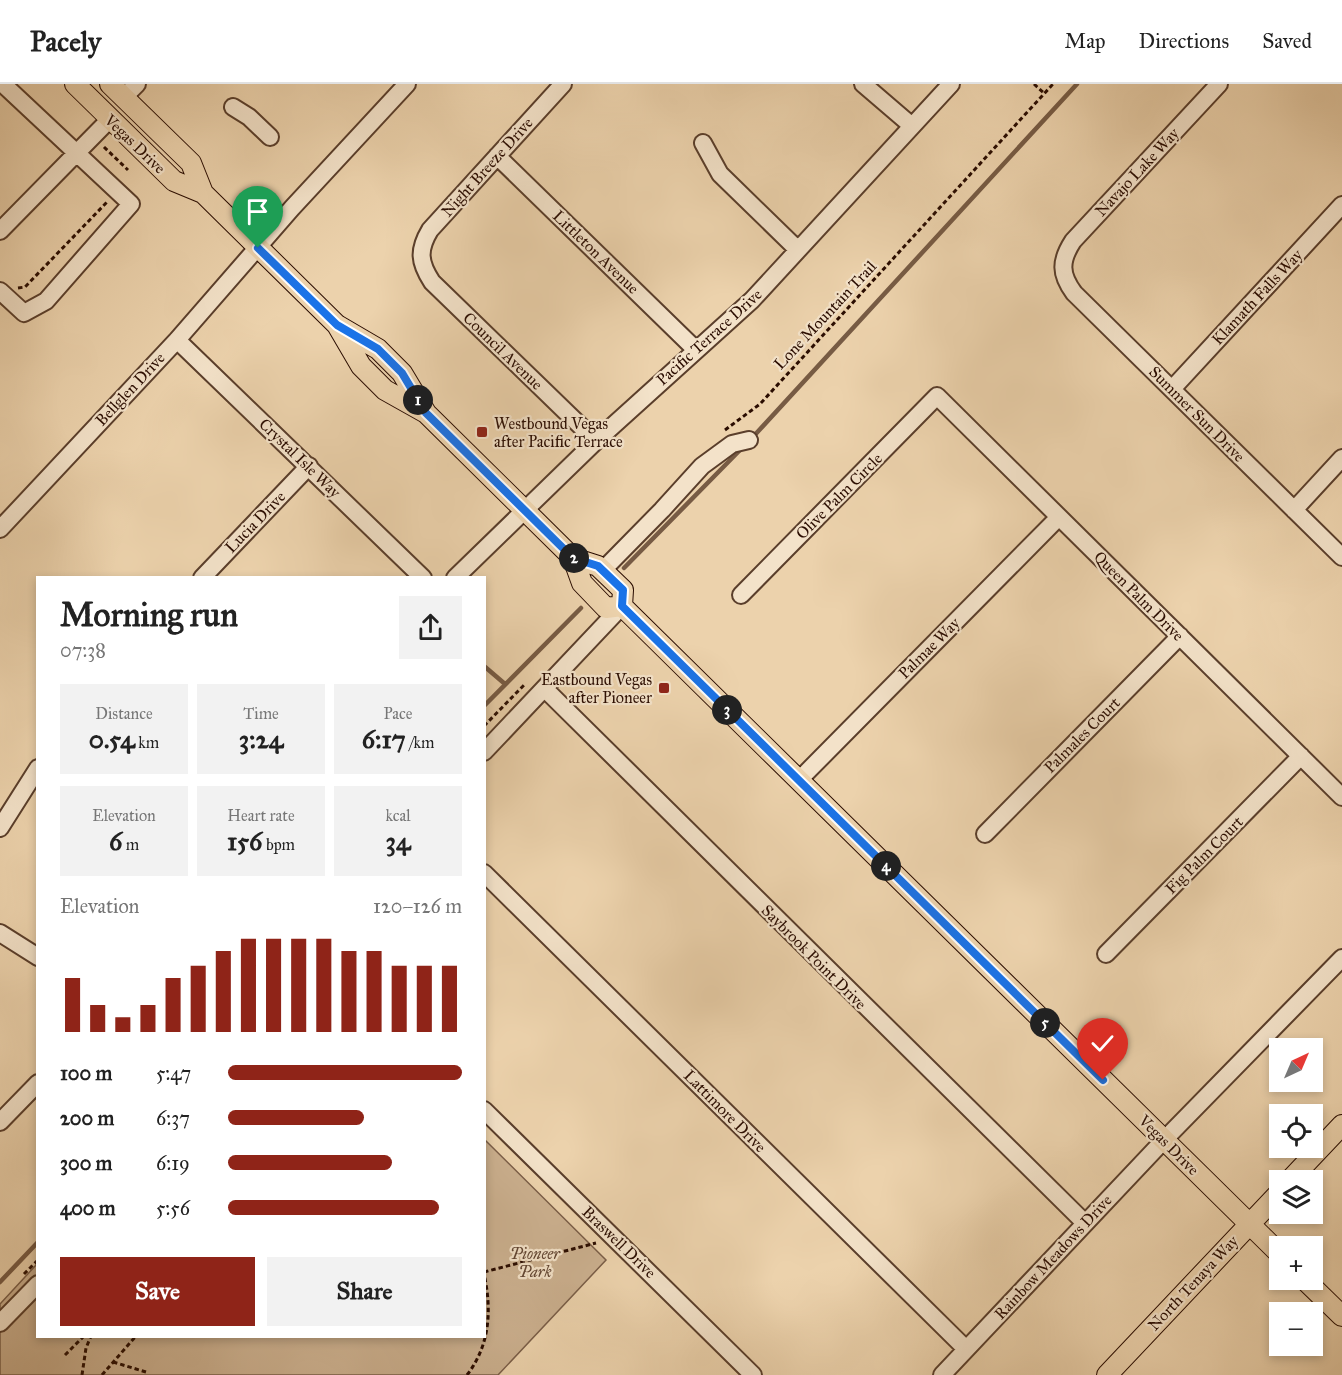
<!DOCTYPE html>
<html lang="en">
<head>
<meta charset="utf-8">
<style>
	:root { --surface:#fff; --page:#f2f2f2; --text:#222; --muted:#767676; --line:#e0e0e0; --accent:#8f2418 }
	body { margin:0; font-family:"IM FELL Great Primer",serif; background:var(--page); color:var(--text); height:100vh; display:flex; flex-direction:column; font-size:22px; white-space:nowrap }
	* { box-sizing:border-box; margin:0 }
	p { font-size:20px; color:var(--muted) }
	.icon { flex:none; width:33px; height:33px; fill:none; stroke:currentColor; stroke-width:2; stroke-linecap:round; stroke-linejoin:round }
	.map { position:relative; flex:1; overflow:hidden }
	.details { position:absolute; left:36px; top:492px; width:450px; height:762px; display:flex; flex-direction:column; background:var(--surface); border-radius:0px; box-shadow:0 3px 9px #0003 }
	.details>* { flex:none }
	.needle { width:39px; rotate:44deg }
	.tools { position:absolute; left:1269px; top:954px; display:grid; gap:12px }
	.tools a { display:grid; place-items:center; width:54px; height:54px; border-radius:0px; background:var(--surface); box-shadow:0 3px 9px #0003; font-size:30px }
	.pin { position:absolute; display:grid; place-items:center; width:51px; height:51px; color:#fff; margin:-62px -26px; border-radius:50% 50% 50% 0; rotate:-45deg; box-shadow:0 0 6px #0007 }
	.pin .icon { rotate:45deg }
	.km { position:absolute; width:30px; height:30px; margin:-15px; border-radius:50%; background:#222; color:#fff; font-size:16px; line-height:30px; text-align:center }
	.round { display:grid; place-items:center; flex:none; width:63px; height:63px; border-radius:0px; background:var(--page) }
	.headline { display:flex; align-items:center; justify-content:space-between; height:102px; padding:0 24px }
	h1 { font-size:33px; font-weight:700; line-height:45px }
	.stats { display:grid; grid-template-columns:repeat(3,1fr); gap:9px; height:102px; padding:6px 24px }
	.stats div { display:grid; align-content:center; border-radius:0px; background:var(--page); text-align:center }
	.stats b { font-size:26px; font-weight:700 }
	.stats small { font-size:16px; font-weight:400 }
	.stats p { font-size:16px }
	.chart { height:168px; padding:12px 24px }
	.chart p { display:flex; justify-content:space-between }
	.chart svg { width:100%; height:108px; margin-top:6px; stroke:var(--accent); stroke-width:6 }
	.cta { display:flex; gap:12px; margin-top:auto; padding:12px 24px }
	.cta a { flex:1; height:69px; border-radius:0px; background:var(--accent); color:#fff; font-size:24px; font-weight:700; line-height:69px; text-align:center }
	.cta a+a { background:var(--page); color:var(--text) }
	ul { padding:0 24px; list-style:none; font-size:20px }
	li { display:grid; grid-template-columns:96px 72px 1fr; align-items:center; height:45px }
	li i { height:15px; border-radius:8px; background:var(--accent) }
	header { display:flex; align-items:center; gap:36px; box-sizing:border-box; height:84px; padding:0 30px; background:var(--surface); border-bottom:2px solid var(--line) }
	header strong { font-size:28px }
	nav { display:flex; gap:33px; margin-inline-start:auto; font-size:21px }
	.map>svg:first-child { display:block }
	.green { fill:#cbb08f; stroke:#7a5e48; stroke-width:1.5 }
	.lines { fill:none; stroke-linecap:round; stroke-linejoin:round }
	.stream { stroke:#775b44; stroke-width:4.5 }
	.minor-casing { stroke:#5a3e2b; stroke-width:20 }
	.major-casing { stroke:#2a0c00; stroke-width:22 }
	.path { stroke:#2a0c00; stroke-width:3; stroke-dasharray:4.5 3; stroke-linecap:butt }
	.minor { stroke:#f3e2c9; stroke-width:16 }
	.major { stroke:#ecd2ac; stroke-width:20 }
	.route-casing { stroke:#fff; stroke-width:12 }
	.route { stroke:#1a73e8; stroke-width:8 }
	.poi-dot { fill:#8f2418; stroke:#f3e2c9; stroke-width:2 }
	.labels { text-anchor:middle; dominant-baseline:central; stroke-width:4.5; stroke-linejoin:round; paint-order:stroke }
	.street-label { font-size:16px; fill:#2a0c00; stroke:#f3e2c9 }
	.poi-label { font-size:16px; fill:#2a0c00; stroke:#f3e2c9; text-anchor:start }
	.park-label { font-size:16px; font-style:italic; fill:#624532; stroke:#f3e2c9 }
</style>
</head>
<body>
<header>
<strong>Pacely</strong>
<nav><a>Map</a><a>Directions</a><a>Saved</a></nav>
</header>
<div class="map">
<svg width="1342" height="1291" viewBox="0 0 1342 1291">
	<rect width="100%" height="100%" fill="#ecd2ac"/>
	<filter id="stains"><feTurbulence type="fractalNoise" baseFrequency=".00333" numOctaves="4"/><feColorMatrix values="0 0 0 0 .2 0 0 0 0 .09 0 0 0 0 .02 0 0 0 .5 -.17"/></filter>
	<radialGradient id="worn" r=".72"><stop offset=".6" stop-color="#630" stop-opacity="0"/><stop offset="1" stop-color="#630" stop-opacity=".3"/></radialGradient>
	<path class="green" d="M 485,1056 L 606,1176 L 498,1291 L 0,1291 L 0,1220 L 37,1180 L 38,1252 L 484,1252 Z"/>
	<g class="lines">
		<path class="stream" d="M 752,354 L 1077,0
			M 624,484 L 742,364
			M 484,582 L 505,600
			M 484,622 L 581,524
			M 0,1198 L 38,1158"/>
		<g class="minor-casing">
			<path id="minor" d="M 563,0 L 430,146 C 418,166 419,178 432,198 L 596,357
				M 863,0 L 912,42
				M 1219,0 L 1073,157 C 1060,177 1060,190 1074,209 L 1342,473
				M 124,13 L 137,0
				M 233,23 L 249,33 L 270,53
				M 703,59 L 720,90 L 798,166
				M 497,72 L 695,265
				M 0,147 L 110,35
				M 0,207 L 24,229 L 46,217 L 131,120 L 3,0
				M 177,256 L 423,494
				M 1172,305 L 1342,121
				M 1294,426 L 1342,374
				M 0,445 L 177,256 L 292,124 L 407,0
				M 603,486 L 662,426 L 702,382 L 732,360 L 749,356
				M 202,494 L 309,382
				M 455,494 L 596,357 L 752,216 L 951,0
				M 741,511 L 937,312 L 1342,713
				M 545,605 L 1085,1139
				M 484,668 L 622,522
				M 799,696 L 1059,433
				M 0,744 L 38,684
				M 985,750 L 1180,552
				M 484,789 L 966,1265
				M 0,849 L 38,873
				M 1106,870 L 1301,672
				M 484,1026 L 753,1291
				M 0,1038 L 38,999
				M 0,1239 L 38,1200
				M 942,1291 L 1164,1056 L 1342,874"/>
		</g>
		<g class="major-casing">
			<path id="major" d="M 75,0 L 174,97 L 203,109 L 337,241 L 378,265 L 402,289 L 426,329
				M 110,0 L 191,79 L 203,109
				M 337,241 L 361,282 L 385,306 L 426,329 L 573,474 L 598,482 L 623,506 L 622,522 L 1280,1170
				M 573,474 L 582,499 L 606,524 L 622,522
				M 1290,1096 L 1342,1041
				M 1305,1196 L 1342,1232
				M 1107,1291 L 1280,1108"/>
		</g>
		<path class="path" d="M 1034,0 L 1045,10
			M 104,63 L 128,86
			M 18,204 L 25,203 L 107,118
			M 725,346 L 760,320 L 1053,0
			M 484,642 L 525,600
			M 484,1188 L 596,1159
			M 24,1190 L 38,1176
			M 65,1271 L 84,1252
			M 113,1278 L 146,1288
			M 82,1291 L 86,1264 L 91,1252
			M 102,1291 L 136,1252
			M 467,1291 C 490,1261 492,1226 484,1190"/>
		<use href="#minor" class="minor"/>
		<use href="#major" class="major"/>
	</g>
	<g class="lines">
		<g class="route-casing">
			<path id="route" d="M 258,164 L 337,241 L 378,265 L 402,289 L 426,329 L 573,474 L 598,482 L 623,506 L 622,522 L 1103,996"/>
		</g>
		<use href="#route" class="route"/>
	</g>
	<g class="poi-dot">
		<rect x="476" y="342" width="12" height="12" rx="3"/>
		<rect x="658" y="598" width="12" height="12" rx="3"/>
	</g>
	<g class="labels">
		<g class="street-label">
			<text transform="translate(135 60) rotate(44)">Vegas Drive</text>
			<text transform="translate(487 83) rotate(-48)">Night Breeze Drive</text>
			<text transform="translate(1137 88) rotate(-47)">Navajo Lake Way</text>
			<text transform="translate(596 168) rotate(44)">Littleton Avenue</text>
			<text transform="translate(1257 213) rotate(-47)">Klamath Falls Way</text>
			<text transform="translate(825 231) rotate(-47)">Lone Mountain Trail</text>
			<text transform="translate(709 253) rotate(-42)">Pacific Terrace Drive</text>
			<text transform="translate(503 267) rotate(44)">Council Avenue</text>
			<text transform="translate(130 305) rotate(-47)">Bellglen Drive</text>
			<text transform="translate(1197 330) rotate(45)">Summer Sun Drive</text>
			<text transform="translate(300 374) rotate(44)">Crystal Isle Way</text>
			<text transform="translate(839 412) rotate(-45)">Olive Palm Circle</text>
			<text transform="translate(255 438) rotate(-46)">Lucia Drive</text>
			<text transform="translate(1139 512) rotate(45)">Queen Palm Drive</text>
			<text transform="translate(929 564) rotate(-45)">Palmae Way</text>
			<text transform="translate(1082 651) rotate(-45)">Palmales Court</text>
			<text transform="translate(1204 771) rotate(-45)">Fig Palm Court</text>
			<text transform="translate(814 873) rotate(45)">Saybrook Point Drive</text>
			<text transform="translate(725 1027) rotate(45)">Lattimore Drive</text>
			<text transform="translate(1169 1061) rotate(45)">Vegas Drive</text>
			<text transform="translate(619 1158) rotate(44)">Braswell Drive</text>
			<text transform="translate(1053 1173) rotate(-47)">Rainbow Meadows Drive</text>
			<text transform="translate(1193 1199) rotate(-47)">North Tenaya Way</text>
		</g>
		<g class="poi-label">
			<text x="494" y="339">Westbound Vegas<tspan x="494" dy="18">after Pacific Terrace</tspan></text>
			<text x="652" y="595" text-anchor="end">Eastbound Vegas<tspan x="652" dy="18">after Pioneer</tspan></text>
		</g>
		<g class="park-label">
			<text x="535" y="1169">Pioneer<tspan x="535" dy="18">Park</tspan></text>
		</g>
	</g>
	<rect width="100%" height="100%" filter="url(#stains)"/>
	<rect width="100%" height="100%" fill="url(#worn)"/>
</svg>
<div class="tools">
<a><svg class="needle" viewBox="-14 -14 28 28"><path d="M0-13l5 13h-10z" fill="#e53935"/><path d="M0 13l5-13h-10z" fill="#767676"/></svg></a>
<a><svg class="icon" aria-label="locate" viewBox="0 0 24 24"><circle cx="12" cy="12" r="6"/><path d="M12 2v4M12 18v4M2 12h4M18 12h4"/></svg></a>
<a><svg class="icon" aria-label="layers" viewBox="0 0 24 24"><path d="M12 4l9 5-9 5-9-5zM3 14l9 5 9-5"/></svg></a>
<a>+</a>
<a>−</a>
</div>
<div class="pin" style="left:258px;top:164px;background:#1e9e55"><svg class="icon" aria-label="arrive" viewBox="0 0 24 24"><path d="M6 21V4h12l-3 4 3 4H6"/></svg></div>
<div class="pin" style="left:1103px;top:996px;background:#d93025"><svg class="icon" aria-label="check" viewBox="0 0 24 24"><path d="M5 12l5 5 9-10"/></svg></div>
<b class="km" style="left:418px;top:316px">1</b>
<b class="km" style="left:574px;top:474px">2</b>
<b class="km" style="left:727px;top:626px">3</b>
<b class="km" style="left:886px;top:782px">4</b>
<b class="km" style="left:1045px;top:939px">5</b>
<section class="details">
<div class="headline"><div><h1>Morning run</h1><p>07:38</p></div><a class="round"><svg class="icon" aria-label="share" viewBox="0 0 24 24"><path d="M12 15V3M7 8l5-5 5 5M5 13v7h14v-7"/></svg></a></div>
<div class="stats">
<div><p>Distance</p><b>0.54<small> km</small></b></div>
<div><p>Time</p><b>3:24</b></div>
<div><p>Pace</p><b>6:17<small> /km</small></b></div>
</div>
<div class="stats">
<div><p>Elevation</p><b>6<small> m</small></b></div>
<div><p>Heart rate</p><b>156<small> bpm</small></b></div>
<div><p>kcal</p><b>34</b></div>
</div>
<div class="chart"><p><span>Elevation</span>120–126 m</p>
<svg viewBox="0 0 160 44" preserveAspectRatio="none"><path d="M5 44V22M15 44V33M25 44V38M35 44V33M45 44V22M55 44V17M65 44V11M75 44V6M85 44V6M95 44V6M105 44V6M115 44V11M125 44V11M135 44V17M145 44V17M155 44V17"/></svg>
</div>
<ul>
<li><b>100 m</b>5:47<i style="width:100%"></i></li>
<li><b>200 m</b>6:37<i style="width:58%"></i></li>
<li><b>300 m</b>6:19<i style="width:70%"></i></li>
<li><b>400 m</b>5:56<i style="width:90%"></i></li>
</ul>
<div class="cta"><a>Save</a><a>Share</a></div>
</section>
</div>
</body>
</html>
